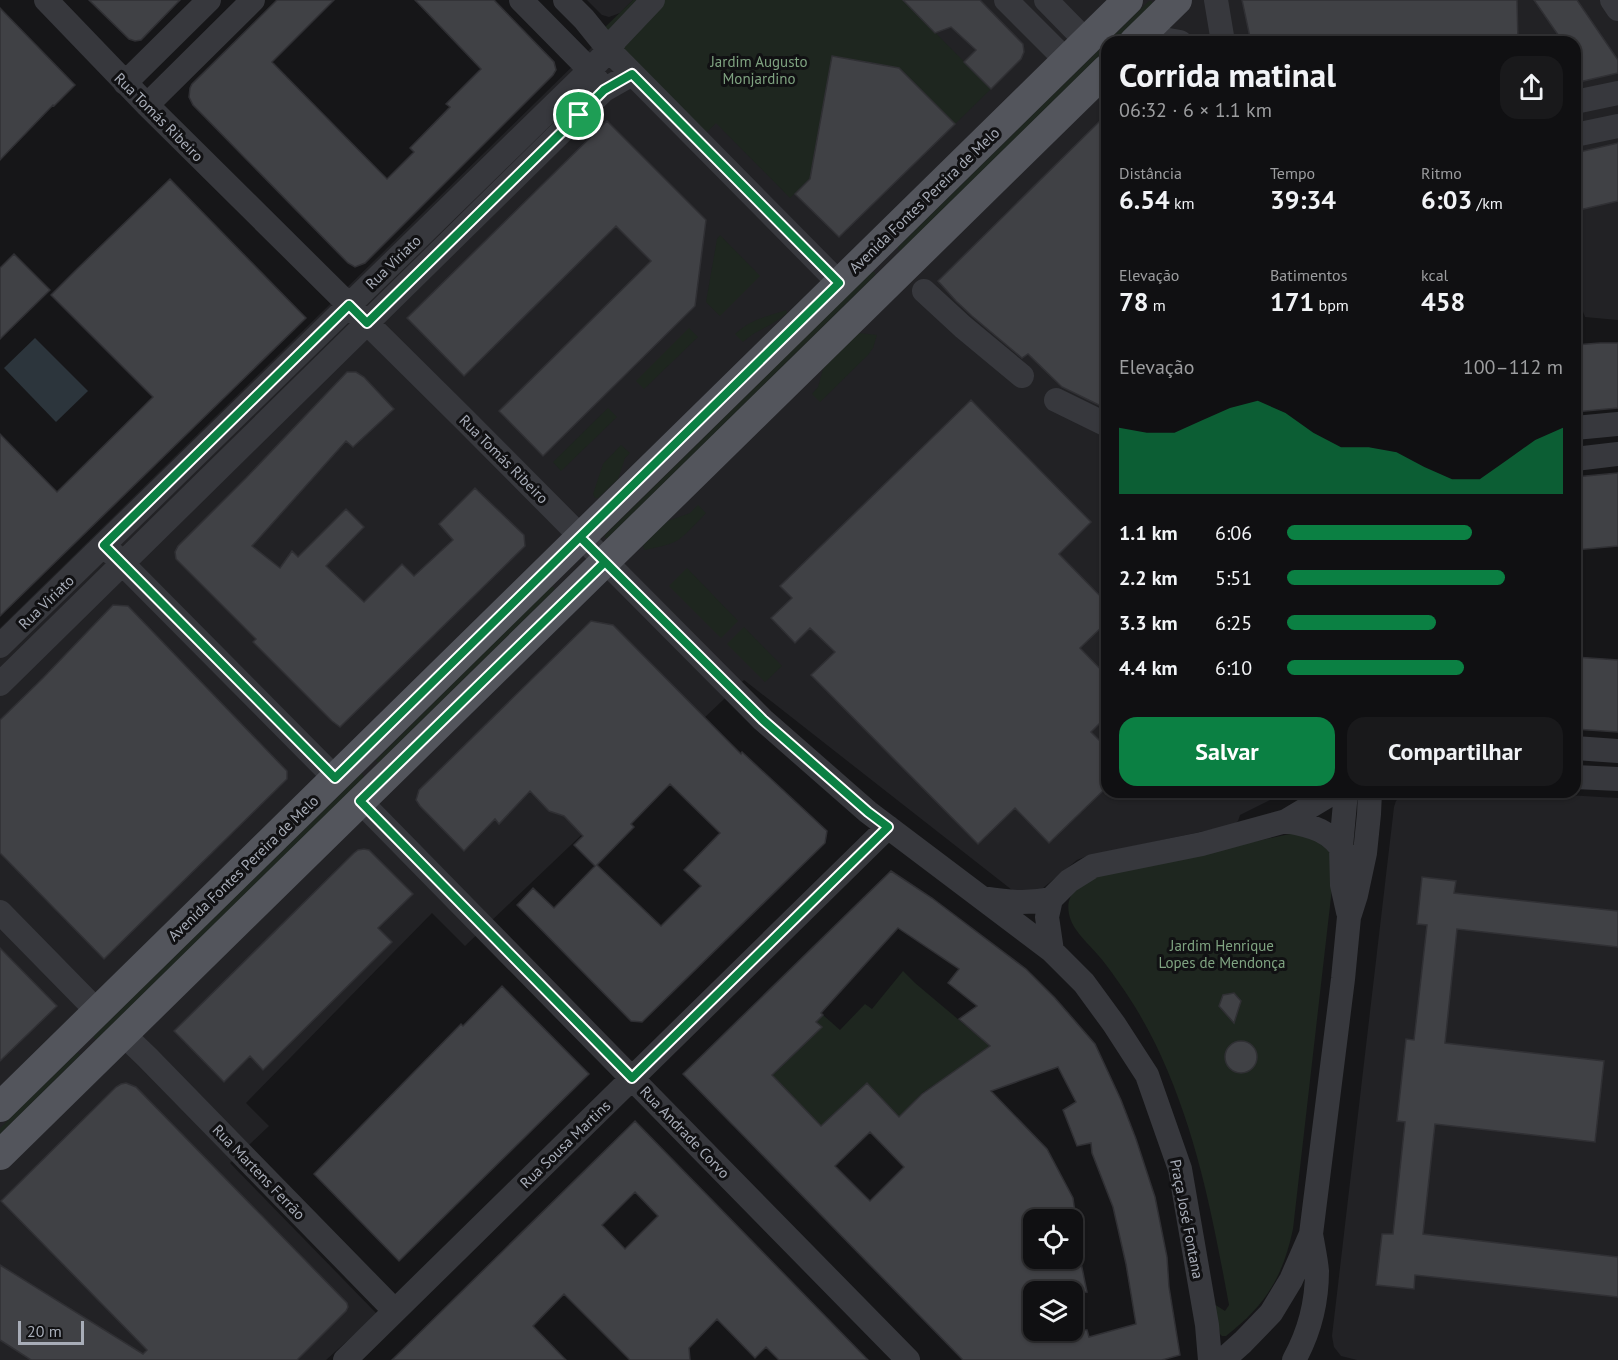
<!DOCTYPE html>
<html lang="pt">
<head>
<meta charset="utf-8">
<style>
	:root { --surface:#101012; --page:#19191b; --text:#f1f3f6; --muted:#9c9d9f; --line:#303032; --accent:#0b8043 }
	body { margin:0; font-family:"PT Sans",sans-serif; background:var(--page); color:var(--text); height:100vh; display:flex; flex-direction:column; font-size:22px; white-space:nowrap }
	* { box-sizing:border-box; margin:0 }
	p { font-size:20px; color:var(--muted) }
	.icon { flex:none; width:33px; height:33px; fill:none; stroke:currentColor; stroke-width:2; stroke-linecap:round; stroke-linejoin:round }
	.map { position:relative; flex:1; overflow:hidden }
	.side { position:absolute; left:1101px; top:36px; width:480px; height:762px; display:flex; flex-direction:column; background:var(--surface); border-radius:18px; box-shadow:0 2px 4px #0004,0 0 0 2px var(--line) }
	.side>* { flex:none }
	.controls { position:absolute; left:1023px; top:1209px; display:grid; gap:12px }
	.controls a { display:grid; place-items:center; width:60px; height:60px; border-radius:12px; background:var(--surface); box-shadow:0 2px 4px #0004,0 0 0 2px var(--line); font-size:30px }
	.scale { position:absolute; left:18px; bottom:15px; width:66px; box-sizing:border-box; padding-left:6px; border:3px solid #a8adb8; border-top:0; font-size:16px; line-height:21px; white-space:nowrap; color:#a8adb8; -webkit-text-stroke:4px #111113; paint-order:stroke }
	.pin { position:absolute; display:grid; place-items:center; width:51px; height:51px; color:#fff; margin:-26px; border:3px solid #fff; border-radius:50%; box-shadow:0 2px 6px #0007 }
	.round { display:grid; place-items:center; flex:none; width:63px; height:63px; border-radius:18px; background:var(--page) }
	.summary { display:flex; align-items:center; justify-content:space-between; height:102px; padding:0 18px }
	h1 { font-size:33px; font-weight:700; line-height:45px }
	.stats { display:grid; grid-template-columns:repeat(3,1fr); gap:9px; height:102px; padding:6px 18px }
	.stats div { display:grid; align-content:center }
	.stats b { font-size:26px; font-weight:700 }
	.stats small { font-size:16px; font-weight:400 }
	.stats p { font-size:16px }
	.chart { height:168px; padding:12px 18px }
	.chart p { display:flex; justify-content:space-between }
	.chart svg { width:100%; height:108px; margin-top:6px; fill:var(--accent); opacity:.7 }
	.action { display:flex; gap:12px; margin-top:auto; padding:12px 18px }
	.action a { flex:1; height:69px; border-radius:18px; background:var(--accent); color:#fff; font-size:24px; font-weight:700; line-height:69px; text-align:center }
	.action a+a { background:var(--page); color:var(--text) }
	ul { padding:0 18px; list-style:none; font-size:20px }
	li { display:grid; grid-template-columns:96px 72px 1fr; align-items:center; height:45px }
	li i { height:15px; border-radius:8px; background:var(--accent) }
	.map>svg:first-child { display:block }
	.built { fill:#222225 }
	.green { fill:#1e261f }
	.water { fill:#2c353c }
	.building { fill:#404145; stroke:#303034; stroke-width:1.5; fill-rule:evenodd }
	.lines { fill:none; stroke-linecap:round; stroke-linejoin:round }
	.minor { stroke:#37383d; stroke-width:24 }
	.major { stroke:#53555c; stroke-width:30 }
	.route-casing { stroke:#fff; stroke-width:12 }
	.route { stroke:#0b8043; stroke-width:8 }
	.labels { text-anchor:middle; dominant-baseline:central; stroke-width:6; stroke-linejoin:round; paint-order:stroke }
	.park-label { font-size:15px; fill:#7fa381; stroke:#111113 }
	.street-label { font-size:15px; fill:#a8adb8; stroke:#111113 }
</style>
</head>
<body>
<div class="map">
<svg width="1618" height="1360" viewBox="0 0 1618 1360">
	<rect width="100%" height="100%" fill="#161618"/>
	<path class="built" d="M 587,0 L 633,0 L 620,13 L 609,17 L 602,15 Z
		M 640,0 L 1618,0 L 1618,320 L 1585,317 L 1575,290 L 1575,42 L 1107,42 L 1107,792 L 1286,792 L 1240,815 L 1238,821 L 1233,825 L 1087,856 L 1077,860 L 1043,888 L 1034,891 L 1012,890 L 744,680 L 465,946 L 432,913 L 246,1103 L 269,1126 L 230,1163 L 377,1314 L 326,1360 L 0,1360 L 0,628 Z
		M 1403,792 L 1515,792 L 1618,798 L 1618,1360 L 1357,1360 L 1341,1356 L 1334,1347 L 1332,1336 L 1394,807 L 1396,801 Z"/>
	<path class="green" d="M 633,0 L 907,0 L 914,11 L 991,89 L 955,124 L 827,162 L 790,198 L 716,123 L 706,133 L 600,32 Z
		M 1149,1 L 1152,1 L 1152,4 L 1113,42 L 1107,42 L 1107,48 L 901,250 L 898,250 L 898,247 Z
		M 720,235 L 760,276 L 720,316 L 706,302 L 717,239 Z
		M 872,272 L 875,272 L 875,275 L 608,538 L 605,538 L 605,535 Z
		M 786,310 L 787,313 C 773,326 757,329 743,342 L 735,334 C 751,319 766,317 786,310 Z
		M 689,328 L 698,337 L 644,389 L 636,381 Z
		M 859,333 L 877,335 L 873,348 L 868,355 L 820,402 L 812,394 L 818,387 L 823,369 Z
		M 608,408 L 617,417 L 561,471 L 553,462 Z
		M 621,445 L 630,453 L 625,458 L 618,479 L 598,498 L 595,498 L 593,494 L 603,464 Z
		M 698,505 L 706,513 C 697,522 688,533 678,540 C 668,546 656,547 645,550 L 644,549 L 643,545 L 668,521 L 690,513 Z
		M 687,568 L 738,621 L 721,638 L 669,586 Z
		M 551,587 L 554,587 L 554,590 L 379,762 L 376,762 L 377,759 Z
		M 744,627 L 782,666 L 765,682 L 727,644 Z
		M 362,773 L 364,777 L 97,1039 L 94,1039 L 94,1036 Z
		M 1299,832 L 1309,834 L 1331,853 L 1334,871 L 1293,1229 C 1283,1277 1265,1306 1226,1336 L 1222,1336 L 1220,1334 L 1214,1304 L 1225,1311 L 1229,1305 C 1212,1213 1196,1128 1155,1043 C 1144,1021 1131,999 1117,980 C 1111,971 1105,963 1098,955 C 1088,943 1072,930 1069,914 C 1065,894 1079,886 1094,876 Z
		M 903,971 L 915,983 L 991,1047 L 922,1093 L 899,1117 L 867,1083 L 821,1126 L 772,1075 L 821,1028 L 816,1022 L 823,1015 L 840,1030 L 865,1004 L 872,1009 Z
		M 78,1052 L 80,1055 L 79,1056 L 0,1134 L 0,1128 Z"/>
	<path class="water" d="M 35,338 L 88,391 L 56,422 L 4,368 Z"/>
	<path class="building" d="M 89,0 L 180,0 L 141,40 L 135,41 L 129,39 Z
		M 277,0 L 334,0 L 272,62 L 387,179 L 414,152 L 410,148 L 450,107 L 446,104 L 481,69 L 415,0 L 494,0 L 554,62 L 556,70 L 553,75 L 365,263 L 355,267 L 348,263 L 193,105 L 189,97 L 190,88 L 192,84 Z
		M 903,0 L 980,0 L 1023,44 L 1024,52 L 1021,59 L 991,89 L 964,62 L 976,50 L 951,27 L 935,33 Z
		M 1242,0 L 1517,0 L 1518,42 L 1251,42 Z
		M 1534,0 L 1577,0 L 1618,60 L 1618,73 L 1575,83 L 1575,42 L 1563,42 Z
		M 0,8 L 75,85 L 54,106 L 53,105 L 0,160 Z
		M 832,56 L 899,68 L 955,124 L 839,237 L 795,194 L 810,179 Z
		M 1107,114 L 1107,409 L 1062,387 L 1028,354 L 1022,358 L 972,316 L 956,301 L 938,281 Z
		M 607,121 L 706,220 L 695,306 L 543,456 L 499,411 L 651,261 L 616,226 L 464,376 L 407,318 Z
		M 1618,143 L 1618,201 L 1575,211 L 1575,153 Z
		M 170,179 L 306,318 L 0,616 L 0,434 L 57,492 L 153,397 L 51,295 L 77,269 Z
		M 14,254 L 50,290 L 0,339 L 0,268 Z
		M 1600,343 L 1618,343 L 1618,408 L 1575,412 L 1575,345 Z
		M 347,372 L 356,372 L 364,377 L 394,409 L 353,447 L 346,441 L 252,546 L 280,568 L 292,551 L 298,557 L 346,509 L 364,527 L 326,566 L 364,602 L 402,564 L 414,576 L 453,540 L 439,524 L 475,488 L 524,535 L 525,546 L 340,727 L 332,721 L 253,642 L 256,639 L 176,559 L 175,552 L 178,546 L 246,478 Z
		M 971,400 L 1091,522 L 1059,554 L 1107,603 L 1107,622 L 1080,648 L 1107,676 L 1107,716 L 1091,732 L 1107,748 L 1107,787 L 1049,843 L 1015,808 L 978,844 L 811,675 L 835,652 L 810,628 L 795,643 L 771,618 L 792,598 L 780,586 Z
		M 1618,473 L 1618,546 L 1575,550 L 1575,477 Z
		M 113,605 L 128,606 L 287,771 L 287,779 L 104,959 L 0,853 L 0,720 L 43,678 Z
		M 591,621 L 613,625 L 741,754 L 742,752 L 827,831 L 825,843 L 642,1022 L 631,1021 L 517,905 L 533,888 L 554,908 L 595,866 L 574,845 L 583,836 L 564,816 L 549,811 L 530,791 L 499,824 L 495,819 L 464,851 L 420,806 L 416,800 L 419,790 ZM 670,784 L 720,833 L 684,870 L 701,886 L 661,926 L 597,865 L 634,827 L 631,824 Z
		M 1575,657 L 1618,660 L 1618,732 L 1575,729 Z
		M 364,849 L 369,850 L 413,894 L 378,928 L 392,942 L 263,1070 L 250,1056 L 224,1082 L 174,1031 L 354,853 L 358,850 Z
		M 891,871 L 932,898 L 1026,969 L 1055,998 L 1095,1044 L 1121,1100 L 1136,1139 L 1155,1197 L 1167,1257 L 1169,1287 L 1180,1355 L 1162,1360 L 963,1360 L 683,1074 ZM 898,928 L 959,969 L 948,983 L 977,1006 L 959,1019 L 990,1046 L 922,1094 L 899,1117 L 867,1083 L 821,1126 L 772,1075 L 822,1027 L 816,1022 L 823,1015 L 821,1013 ZM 1058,1067 L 1076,1102 L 1063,1110 L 1077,1146 L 1091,1143 L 1092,1153 L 1113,1207 L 1126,1264 L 1136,1324 L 1089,1337 L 1087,1330 L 1045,1330 L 1034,1333 L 1034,1292 L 1087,1292 L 1080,1258 L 1034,1258 L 1034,1220 L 1076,1220 L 1073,1198 L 1047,1149 L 991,1091 ZM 870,1132 L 904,1167 L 870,1201 L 835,1166 Z
		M 1422,877 L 1456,881 L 1454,893 L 1618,911 L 1618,947 L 1457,929 L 1445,1043 L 1604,1061 L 1595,1142 L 1435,1124 L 1423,1234 L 1618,1257 L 1618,1297 L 1415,1275 L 1414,1289 L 1376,1285 L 1382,1234 L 1393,1234 L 1405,1122 L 1397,1121 L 1406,1039 L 1414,1040 L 1427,925 L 1417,924 Z
		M 0,948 L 57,1006 L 0,1061 Z
		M 502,986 L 589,1074 L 399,1261 L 314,1174 L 461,1024 L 463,1026 Z
		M 1234,993 L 1241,1001 L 1234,1023 L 1219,1006 L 1223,995 Z
		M1225 1057a16 16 0 1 1 32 0a16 16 0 1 1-32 0Z
		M 126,1083 L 136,1087 L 347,1303 L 348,1307 L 346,1311 L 297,1360 L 31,1360 L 0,1340 L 0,1265 L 143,1354 L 147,1350 L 1,1201 L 116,1087 L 121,1084 Z
		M 635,1121 L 868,1360 L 779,1360 L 766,1347 L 755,1358 L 717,1319 L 689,1348 L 690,1360 L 630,1360 L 564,1294 L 533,1326 L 566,1360 L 392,1360 ZM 635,1192 L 658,1216 L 625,1249 L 602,1225 Z"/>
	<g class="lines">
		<path class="minor" d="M 46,0 L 147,105 L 464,419 L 763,720 L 868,812 L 1052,951 L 1084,983 L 1114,1024 L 1147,1075 L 1180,1169 L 1207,1325 L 1210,1360
			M 521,0 L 590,70 L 599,83
			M 565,0 L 584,19 L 609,50 L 839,283
			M 1006,0 L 1066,60
			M 1046,0 L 1086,41
			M 1216,0 L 1223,42
			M 1612,0 L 1618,9
			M 1136,40 L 1163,39 L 1180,42
			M 125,83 L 209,0
			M 1575,102 L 1618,93
			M 147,105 L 253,0
			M 1575,135 L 1618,126
			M 924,291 L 963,327 L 1022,376
			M 1056,400 L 1107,425
			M 1575,428 L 1618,424
			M 1575,459 L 1618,454
			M 111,552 L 335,778
			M 0,646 L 590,70 L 609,50 L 616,39 L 653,0
			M 0,684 L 604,90 L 632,74
			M 1575,748 L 1618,751
			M 1575,777 L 1618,779
			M 1346,792 L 1341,847 L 1342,885 L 1348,912
			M 360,801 L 908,1360
			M 1286,821 C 1312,826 1331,830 1346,855
			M 983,898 C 1009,902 1025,904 1051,899
			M 0,912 L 97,1011
			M 1052,951 L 1047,917 L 1051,899 L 1069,881 L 1093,866 L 1202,844 L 1286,821 L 1326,797 L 1331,792
			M 123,1034 L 147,1057 L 395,1311
			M 345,1360 L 888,827
			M 1223,1360 L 1243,1342 L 1271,1313 L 1291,1280 L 1311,1234 L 1343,979 L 1349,917 L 1356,895 L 1365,853 L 1369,814 L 1370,792
			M 1294,1360 C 1309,1333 1317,1302 1317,1271 C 1316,1259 1313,1246 1311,1234"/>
		<path class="major" d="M 1134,42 L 1177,0
			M 0,1107 L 1128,0
			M 0,1155 L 1107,69"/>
	</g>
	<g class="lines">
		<g class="route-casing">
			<path id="route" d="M 579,115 L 367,323 L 349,305 L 104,545 L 335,778 L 580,537 L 605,562 L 360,801 L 632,1078 L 888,827 L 868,812 L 763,720 L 580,537 L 839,283 L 632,74 L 604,90 L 579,115"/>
		</g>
		<use href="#route" class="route"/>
	</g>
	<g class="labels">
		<g class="park-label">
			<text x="759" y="61">Jardim Augusto<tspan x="759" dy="17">Monjardino</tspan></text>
			<text x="1222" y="945">Jardim Henrique<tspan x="1222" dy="17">Lopes de Mendonça</tspan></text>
		</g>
		<g class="street-label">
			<text transform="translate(159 117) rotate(45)">Rua Tomás Ribeiro</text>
			<text transform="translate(924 200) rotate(-44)">Avenida Fontes Pereira de Melo</text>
			<text transform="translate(393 262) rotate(-44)">Rua Viriato</text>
			<text transform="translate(504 459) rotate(45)">Rua Tomás Ribeiro</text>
			<text transform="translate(46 602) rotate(-44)">Rua Viriato</text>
			<text transform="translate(243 868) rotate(-44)">Avenida Fontes Pereira de Melo</text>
			<text transform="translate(685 1132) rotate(46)">Rua Andrade Corvo</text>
			<text transform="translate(565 1144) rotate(-44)">Rua Sousa Martins</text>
			<text transform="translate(259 1172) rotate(46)">Rua Martens Ferrão</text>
			<text transform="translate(1187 1219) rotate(79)">Praça José Fontana</text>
		</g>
	</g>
</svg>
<div class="controls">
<a><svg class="icon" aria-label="locate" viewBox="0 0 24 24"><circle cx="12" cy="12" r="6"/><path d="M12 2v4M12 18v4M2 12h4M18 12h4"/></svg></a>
<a><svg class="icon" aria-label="layers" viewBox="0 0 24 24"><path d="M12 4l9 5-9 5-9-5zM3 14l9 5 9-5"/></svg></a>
</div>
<div class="scale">20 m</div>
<div class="pin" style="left:579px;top:115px;background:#1e9e55"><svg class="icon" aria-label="arrive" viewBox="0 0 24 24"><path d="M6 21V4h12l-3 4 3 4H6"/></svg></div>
<section class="side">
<div class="summary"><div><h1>Corrida matinal</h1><p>06:32 · 6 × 1.1 km</p></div><a class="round"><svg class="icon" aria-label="share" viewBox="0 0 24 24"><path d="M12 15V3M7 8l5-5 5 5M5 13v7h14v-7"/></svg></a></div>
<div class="stats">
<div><p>Distância</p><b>6.54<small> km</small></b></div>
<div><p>Tempo</p><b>39:34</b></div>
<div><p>Ritmo</p><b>6:03<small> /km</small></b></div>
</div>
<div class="stats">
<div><p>Elevação</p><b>78<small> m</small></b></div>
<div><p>Batimentos</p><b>171<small> bpm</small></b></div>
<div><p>kcal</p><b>458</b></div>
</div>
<div class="chart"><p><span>Elevação</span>100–112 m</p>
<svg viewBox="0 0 160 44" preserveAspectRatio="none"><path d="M0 44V17L10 19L20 19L30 14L40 9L50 6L60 11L70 19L80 25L90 25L100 27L110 33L120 38L130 38L140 30L150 22L160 17V44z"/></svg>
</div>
<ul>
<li><b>1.1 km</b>6:06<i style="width:67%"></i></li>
<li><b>2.2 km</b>5:51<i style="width:79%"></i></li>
<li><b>3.3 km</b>6:25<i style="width:54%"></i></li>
<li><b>4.4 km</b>6:10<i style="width:64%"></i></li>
</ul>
<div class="action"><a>Salvar</a><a>Compartilhar</a></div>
</section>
</div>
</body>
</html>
